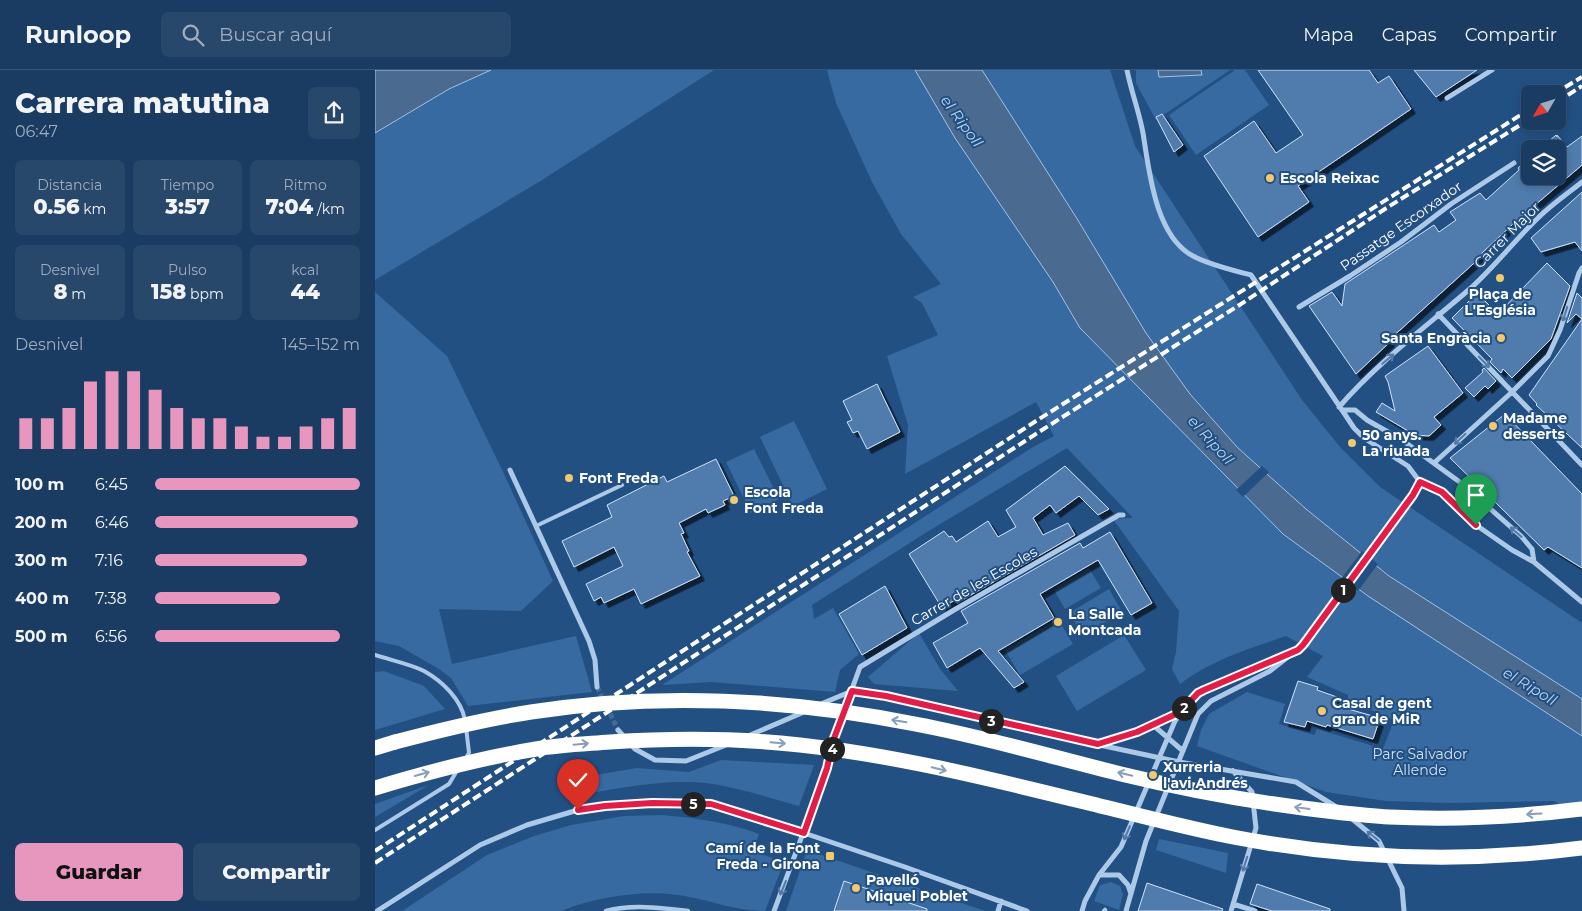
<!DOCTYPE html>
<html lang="es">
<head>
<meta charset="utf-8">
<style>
	:root { --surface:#1a3c62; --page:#27476b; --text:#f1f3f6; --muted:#9fadbe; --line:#385677; --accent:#e797bd }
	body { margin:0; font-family:Montserrat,sans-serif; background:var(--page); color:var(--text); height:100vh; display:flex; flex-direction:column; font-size:19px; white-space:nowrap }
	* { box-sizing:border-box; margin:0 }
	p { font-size:16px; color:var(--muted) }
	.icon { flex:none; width:28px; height:28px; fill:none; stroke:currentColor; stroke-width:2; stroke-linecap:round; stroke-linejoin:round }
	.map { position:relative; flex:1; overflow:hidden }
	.details { display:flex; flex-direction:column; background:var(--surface); width:375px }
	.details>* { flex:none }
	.needle { width:32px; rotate:231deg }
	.controls { position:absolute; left:1146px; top:15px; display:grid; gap:10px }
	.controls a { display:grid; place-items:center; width:45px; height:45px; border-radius:8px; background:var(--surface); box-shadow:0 2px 8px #0003,0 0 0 1px var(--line); font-size:25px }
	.pin { position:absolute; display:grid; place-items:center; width:42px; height:42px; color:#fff; margin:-51px -21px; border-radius:50% 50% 50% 0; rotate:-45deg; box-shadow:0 0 5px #0007 }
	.pin .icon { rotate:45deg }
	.km { position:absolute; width:25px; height:25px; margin:-12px; border-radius:50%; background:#222; color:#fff; font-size:14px; line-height:25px; text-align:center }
	.round { display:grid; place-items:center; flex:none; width:52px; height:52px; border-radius:8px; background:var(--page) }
	.head { display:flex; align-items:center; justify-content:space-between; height:85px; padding:0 15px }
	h1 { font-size:28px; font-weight:800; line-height:38px }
	.stats { display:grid; grid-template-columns:repeat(3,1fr); gap:8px; height:85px; padding:5px 15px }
	.stats div { display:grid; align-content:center; border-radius:8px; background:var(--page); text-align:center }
	.stats b { font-size:21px; font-weight:800 }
	.stats small { font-size:14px; font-weight:400 }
	.stats p { font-size:14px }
	.chart { height:140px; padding:10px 15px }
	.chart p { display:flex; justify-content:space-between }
	.chart svg { width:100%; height:90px; margin-top:5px; stroke:var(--accent); stroke-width:6 }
	.action { display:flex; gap:10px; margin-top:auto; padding:10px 15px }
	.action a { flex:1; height:58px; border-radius:8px; background:var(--accent); color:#111; font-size:20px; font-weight:800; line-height:58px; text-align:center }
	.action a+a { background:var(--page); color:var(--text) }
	ul { padding:0 15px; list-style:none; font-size:16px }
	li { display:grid; grid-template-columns:80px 60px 1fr; align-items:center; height:38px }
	li i { height:12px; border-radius:6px; background:var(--accent) }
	header { display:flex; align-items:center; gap:30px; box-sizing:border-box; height:70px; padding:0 25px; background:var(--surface); border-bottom:1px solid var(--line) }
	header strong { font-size:24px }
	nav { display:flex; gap:28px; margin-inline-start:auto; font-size:18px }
	.search { width:350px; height:45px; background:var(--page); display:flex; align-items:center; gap:12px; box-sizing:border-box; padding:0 18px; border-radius:8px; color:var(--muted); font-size:19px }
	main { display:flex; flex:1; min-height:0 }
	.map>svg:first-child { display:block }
	.green { fill:#376aa0 }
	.water { fill:#4a6b8f; stroke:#a0c4e9 }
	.pier { fill:#235083 }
	.building { fill:#507cad; stroke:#cfe2f6; filter:url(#shadow) }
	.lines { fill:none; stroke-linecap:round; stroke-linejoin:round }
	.minor-tunnel { stroke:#446a96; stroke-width:5; stroke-dasharray:5 2.5; stroke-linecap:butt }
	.service { stroke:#acc9e8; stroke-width:4 }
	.pedestrian { stroke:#acc9e8; stroke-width:4.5 }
	.minor { stroke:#acc9e8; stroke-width:5 }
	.motorway { stroke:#fff; stroke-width:15 }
	.rail { stroke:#fff; stroke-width:4; stroke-dasharray:9 4; stroke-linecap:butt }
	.motorway-bridge { stroke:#fff; stroke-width:15 }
	.oneway { stroke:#537aa6 }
	.oneway2 { stroke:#869fbb }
	.route-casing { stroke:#fff; stroke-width:10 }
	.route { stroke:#e11d48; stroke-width:6 }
	.poi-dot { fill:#f3c96e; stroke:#235083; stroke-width:2 }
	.labels { text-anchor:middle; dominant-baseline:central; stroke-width:4; stroke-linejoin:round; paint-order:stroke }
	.poi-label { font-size:14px; font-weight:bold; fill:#fff; stroke:#235083; text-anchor:start }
	.street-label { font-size:14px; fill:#fff; stroke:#235083 }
	.park-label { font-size:14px; fill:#cfe2f6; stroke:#235083 }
	.water-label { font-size:15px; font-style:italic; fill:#b7d3f0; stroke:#235083 }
</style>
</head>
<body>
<header>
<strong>Runloop</strong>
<div class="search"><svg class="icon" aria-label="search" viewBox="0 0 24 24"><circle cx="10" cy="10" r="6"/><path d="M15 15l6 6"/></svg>Buscar aquí</div>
<nav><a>Mapa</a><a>Capas</a><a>Compartir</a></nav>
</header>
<main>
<section class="details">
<div class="head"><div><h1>Carrera matutina</h1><p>06:47</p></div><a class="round"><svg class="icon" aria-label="share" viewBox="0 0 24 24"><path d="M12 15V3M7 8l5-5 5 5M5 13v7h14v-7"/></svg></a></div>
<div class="stats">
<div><p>Distancia</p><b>0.56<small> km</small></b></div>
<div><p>Tiempo</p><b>3:57</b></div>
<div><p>Ritmo</p><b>7:04<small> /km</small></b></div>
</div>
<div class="stats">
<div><p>Desnivel</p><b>8<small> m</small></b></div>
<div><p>Pulso</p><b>158<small> bpm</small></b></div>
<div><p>kcal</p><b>44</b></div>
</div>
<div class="chart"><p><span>Desnivel</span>145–152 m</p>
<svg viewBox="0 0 160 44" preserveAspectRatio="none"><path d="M5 44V29M15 44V29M25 44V24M35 44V11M45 44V6M55 44V6M65 44V15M75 44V24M85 44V29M95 44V29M105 44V33M115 44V38M125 44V38M135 44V33M145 44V29M155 44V24"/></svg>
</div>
<ul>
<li><b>100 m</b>6:45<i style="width:100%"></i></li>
<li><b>200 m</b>6:46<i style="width:99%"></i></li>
<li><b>300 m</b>7:16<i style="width:74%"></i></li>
<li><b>400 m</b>7:38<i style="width:61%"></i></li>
<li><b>500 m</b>6:56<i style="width:90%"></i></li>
</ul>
<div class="action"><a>Guardar</a><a>Compartir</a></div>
</section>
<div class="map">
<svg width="1207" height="841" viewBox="0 0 1207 841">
	<defs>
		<filter id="shadow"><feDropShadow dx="4.5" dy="4.5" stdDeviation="0" flood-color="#0009"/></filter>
	</defs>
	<rect width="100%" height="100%" fill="#235083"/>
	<path class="green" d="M 116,0 L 339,0 L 167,110 L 0,210 L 0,63 L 74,19 Z
		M 452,0 L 540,0 L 580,68 L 678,212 L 705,258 L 908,464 L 994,526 L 1207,666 L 1207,748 L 1179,731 L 1074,733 L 1011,731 L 951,722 L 822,676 L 826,660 L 834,644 L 872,622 L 910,634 L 904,654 L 939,665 L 942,659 L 1008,679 L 1019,650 L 973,630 L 973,625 L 932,607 L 948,586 L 911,566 C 871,580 839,589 805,614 L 797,599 L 801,582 L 804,541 L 738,449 L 758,448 L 692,378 L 552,462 L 437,535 L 439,549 L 458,538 L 484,584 L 465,600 L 460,622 L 336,612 L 287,615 L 658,377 L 679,366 L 661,332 L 530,404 L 533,355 L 512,286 L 563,265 L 547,233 L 538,227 L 566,214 L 526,164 L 497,112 L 461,33 Z
		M 607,0 L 735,0 L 760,76 L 927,330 L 965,377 L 1005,417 L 1207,553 L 1207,629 L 1014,506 L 931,439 L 863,378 L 815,324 L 771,263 L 701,147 Z
		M 761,0 L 855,0 L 781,50 L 761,13 Z
		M 860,0 L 870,0 L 894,35 L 821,85 L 794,45 Z
		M 0,222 L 72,286 L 129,404 L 178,511 L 146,541 L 64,539 L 77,594 L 201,566 L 217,622 L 93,636 L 76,608 L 64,599 L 24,576 L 0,571 Z
		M 419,351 L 452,419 L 418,436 L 385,367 Z
		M 379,379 L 404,429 L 376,443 L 351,392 Z
		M 714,498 L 726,518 L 690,539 L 679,520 Z
		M 734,519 L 747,542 L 708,565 L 694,543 Z
		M 683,549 L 698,574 L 645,605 L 630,580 Z
		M 544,563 L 565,599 L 583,621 L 499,614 L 493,607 Z
		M 749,565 L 771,600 L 702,641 L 681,606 Z
		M 9,601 L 49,616 L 70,639 L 0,660 L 0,602 Z
		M 346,690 L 439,695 L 424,736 C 394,728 362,717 331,713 C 286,709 239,719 195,727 L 196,709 L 262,698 L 314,702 Z
		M 54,715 L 0,747 L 0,734 Z
		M 287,745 C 320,748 353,752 384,764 L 378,781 L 409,792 L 390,841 C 357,841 328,827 295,824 C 260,821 218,828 186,841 L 27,841 L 112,785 L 159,766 L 196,755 L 249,746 Z
		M 784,769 L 853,783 L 851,803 L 781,780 Z
		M 432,780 L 610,841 L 411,841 Z
		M 736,812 L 745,816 L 748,824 L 744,840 L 719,831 L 725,815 Z"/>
	<path class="water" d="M 1,0 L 116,0 L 74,19 L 0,63 L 0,1 Z
		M 540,0 L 607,0 L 701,147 L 771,263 L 815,324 L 863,378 L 931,439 L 1014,506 L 1207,629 L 1207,666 L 993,526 L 908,464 L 705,258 L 678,212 L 580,68 Z
		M 783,0 L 826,0 L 827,5 L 784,7 Z"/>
	<path class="pier" d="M 887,396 L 894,402 L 868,427 L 861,420 Z
		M 987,481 L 1003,494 L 983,521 L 966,509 Z"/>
	<path class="building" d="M 883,0 L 994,0 L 1003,13 L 1014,6 L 1036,39 L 923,116 L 934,132 L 883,167 L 829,86 L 879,51 L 901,83 L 928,65 Z
		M 1039,0 L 1102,0 L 1061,27 Z
		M 787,44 L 808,75 L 799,82 L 781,47 Z
		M 1181,65 L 1182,67 L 1182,65 L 1192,77 L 1207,66 L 1207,95 L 1139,153 L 1107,183 L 1108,185 L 1014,270 L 1015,272 L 981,304 L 934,236 L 957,222 L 967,236 L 970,214 L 1059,155 L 1064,162 L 1081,150 L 1075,142 L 1105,123 L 1111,130 L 1144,100 L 1143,98 L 1155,87 L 1155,106 L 1182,106 L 1182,79 L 1165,79 Z
		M 1207,122 L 1207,181 L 1200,172 L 1166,182 L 1156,168 Z
		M 1172,193 L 1195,216 L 1176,269 L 1137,308 L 1128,299 L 1126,303 L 1115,292 L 1117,289 L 1077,248 L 1102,223 L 1123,244 Z
		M 1202,223 L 1207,228 L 1207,378 L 1161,335 L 1162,334 L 1154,325 L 1207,249 L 1201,244 L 1192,253 Z
		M 1053,276 L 1088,323 L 1059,347 L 1066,355 L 1054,366 L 1040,365 L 1001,342 L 1007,333 L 1020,341 L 1013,312 L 1010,306 Z
		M 1109,298 L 1121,311 L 1113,319 L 1110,316 L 1099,327 L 1090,318 L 1108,302 L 1107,300 Z
		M 502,314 L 525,362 L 492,379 L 483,361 L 478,363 L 472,352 L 477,350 L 468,331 Z
		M 1130,344 L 1207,424 L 1207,498 L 1173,477 L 1169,480 L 1075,388 Z
		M 341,389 L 359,426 L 348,431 L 350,435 L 333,443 L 331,439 L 304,453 L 309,463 L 306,464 L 314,481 L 312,482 L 325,506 L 266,534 L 259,519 L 229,533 L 226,527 L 219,531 L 211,514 L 248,496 L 239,477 L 199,497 L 187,471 L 237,447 L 232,435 L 289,406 L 292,412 Z
		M 690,396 L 734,439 L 723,445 L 704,426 L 681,443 L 675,435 L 658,448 L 668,465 L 693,453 L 700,465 L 582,533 L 580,530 L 567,538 L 534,484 L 569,461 L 574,467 L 577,466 L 581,472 L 613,451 L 623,467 L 641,457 L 631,440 Z
		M 735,462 L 777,533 L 756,545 L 723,490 L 665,524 L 679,548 L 623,581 L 649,612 L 639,618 L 605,578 L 572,598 L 558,573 L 593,553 L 586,541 L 705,473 L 708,478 Z
		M 510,516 L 532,558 L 487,585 L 464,544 Z
		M 923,611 L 943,617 L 942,620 L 962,627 L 959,635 L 1005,648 L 998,669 L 952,655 L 951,657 L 932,651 L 930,657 L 909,652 Z
		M 469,811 L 552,839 L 552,841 L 459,841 Z
		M 772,813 L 848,839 L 847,841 L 763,841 Z
		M 882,814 L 955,839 L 955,841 L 897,841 L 875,834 Z"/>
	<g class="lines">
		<path class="minor-tunnel" d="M 222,617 L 243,660"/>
		<path class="service" d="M 161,456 L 247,415
			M 0,585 C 15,590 35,594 49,601 C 67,611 86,629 90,650
			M 90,689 L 94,683 L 91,657
			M 0,760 L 74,714 L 83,699"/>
		<path class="pedestrian" d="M 231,841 C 257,834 287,838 313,841
			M 729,841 L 730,840"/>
		<path class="minor" d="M 752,0 C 756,21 764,41 768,63 C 774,100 780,166 818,186 C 835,195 857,200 876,205 L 967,340 L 979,358 L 989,368 L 1033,396 L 1045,412 L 1067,423 L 1101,455 L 1137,480 L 1159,492 L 1207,532
			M 1072,28 L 1117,0
			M 924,237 L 975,206 L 1026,172 L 1076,134 L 1139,93
			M 1063,244 L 1207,395
			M 964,337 C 1003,292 1052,256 1097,217 C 1120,196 1140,170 1163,148 C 1176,135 1192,124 1207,112
			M 967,340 L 980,340 L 992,350 L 1027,370 L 1086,413 L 1146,466 L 1157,479 L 1159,492
			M 1059,393 L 1137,322 L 1173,286 L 1185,260 L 1204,203 L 1207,198
			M 135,400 L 214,571 L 220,590 L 222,617
			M 446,634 L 477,621 L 511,626 L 706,671 L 804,692 L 921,712 L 963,738
			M 778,655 L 808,681
			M 243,660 L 260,679 L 280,690 L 311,691 L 351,675
			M 373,666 L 429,642
			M 724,674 C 750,665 784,657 806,640
			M 976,748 L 1004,771 L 1027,818 L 1029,841
			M 724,805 L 744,805 L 753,815 L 756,824
			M 858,834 L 880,841
			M 2,841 L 105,775 L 152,755 L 203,740 L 230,736 L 295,732 L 336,735 L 414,758 L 530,797 L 652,841
			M 399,841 L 449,707 L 458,671 L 485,597 L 579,540 L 744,445 L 748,445
			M 623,841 L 626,831
			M 707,841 L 710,831 L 724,805 L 746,777 L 800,651 L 814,632 L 829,620 L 916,583
			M 751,841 L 771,771 L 823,644 L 836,631 L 895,601 L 928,575 L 1045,412
			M 856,841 L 881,758 L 877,722 L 858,701"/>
		<path class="motorway" d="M 0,678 L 20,672"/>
		<path class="rail" d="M 1179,24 L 1207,7
			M 1182,32 L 1207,16
			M 0,781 L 661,351 L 1155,39
			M 0,793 L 667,360 L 866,234 L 1013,137 L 1155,49"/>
		<path class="motorway-bridge" d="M 20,672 C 65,660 110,649 156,642 C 282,622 415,629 540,654 C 610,667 677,687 746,704 C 816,721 888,734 960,742 C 978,744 996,746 1014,747 C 1078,750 1143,747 1207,739
			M 0,718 C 53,702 106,688 161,679 C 185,675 210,674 235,672 C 298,668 362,668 425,675 C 535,687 643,716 750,742 C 786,751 822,760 858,767 C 972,789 1092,793 1207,778"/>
	</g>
	<defs><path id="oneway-shaft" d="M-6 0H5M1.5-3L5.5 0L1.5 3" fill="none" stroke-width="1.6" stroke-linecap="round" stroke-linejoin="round" transform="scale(1.25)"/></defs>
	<g class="oneway">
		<use href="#oneway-shaft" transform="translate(1190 244) rotate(108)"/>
		<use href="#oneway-shaft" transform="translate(1013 289) rotate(-40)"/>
		<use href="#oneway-shaft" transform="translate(1109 292) rotate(46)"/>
		<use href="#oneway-shaft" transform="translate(1085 369) rotate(137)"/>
		<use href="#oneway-shaft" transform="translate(1141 462) rotate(-139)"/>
		<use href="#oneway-shaft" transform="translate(752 763) rotate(113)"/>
		<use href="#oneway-shaft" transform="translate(998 766) rotate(-141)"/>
		<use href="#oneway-shaft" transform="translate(870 794) rotate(107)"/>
		<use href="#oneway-shaft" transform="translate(408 818) rotate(112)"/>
	</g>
	<g class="oneway2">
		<use href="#oneway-shaft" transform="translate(524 651) rotate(-171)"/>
		<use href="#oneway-shaft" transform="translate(403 673) rotate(5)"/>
		<use href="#oneway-shaft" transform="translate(206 674) rotate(-5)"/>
		<use href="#oneway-shaft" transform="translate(564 699) rotate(13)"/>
		<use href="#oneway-shaft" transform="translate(47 704) rotate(-16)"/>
		<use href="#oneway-shaft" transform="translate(750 704) rotate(-167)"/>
		<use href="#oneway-shaft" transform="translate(927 738) rotate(-172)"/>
		<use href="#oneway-shaft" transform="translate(1159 744) rotate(177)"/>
	</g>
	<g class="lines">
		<g class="route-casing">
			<path id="route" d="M 203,740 L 230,736 L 277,733 L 336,734 L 429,763 L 452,698 L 458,671 L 477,621 L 511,626 L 723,674 L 762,662 L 801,644 L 811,636 L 823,623 L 829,620 L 923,580 L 928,575 L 1038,425 L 1045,412 L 1067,422 L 1101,455"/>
		</g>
		<use href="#route" class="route"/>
	</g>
	<g class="poi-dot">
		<circle cx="895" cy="108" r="5"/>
		<circle cx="1125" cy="208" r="5"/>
		<circle cx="1126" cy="268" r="5"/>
		<circle cx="1118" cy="356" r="5"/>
		<circle cx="977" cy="373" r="5"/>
		<circle cx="194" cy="408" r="5"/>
		<circle cx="359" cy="430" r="5"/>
		<circle cx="683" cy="552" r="5"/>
		<circle cx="947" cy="641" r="5"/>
		<circle cx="778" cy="705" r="5"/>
		<rect x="450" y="781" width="10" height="10" rx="2.5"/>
		<circle cx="481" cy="818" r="5"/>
	</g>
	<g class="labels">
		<g class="poi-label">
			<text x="905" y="108">Escola Reixac</text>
			<text x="1125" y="224" text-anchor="middle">Plaça de<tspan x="1125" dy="16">L'Església</tspan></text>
			<text x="1116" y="268" text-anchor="end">Santa Engràcia</text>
			<text x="1128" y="348">Madame<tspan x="1128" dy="16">desserts</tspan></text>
			<text x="987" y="365">50 anys.<tspan x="987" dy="16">La riuada</tspan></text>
			<text x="204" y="408">Font Freda</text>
			<text x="369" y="422">Escola<tspan x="369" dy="16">Font Freda</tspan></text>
			<text x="693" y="544">La Salle<tspan x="693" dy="16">Montcada</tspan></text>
			<text x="957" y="633">Casal de gent<tspan x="957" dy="16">gran de MiR</tspan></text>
			<text x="788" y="697">Xurreria<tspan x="788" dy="16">l'avi Andrés</tspan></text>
			<text x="445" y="778" text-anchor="end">Camí de la Font<tspan x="445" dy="16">Freda - Girona</tspan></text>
			<text x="491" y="810">Pavelló<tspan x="491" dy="16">Miquel Poblet</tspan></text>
		</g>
		<g class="street-label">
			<text transform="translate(1026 156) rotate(-35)">Passatge Escorxador</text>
			<text transform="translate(1132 165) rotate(-45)">Carrer Major</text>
			<text transform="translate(599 516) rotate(-30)">Carrer de les Escoles</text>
		</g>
		<g class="park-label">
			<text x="1045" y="684">Parc Salvador<tspan x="1045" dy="16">Allende</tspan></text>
		</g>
		<g class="water-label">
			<text transform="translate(587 51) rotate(54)">el Ripoll</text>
			<text transform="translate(836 370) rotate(48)">el Ripoll</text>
			<text transform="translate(1155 616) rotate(31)">el Ripoll</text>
		</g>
	</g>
</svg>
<div class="controls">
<a><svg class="needle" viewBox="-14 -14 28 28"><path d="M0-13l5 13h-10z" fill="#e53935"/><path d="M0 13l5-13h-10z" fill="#9fadbe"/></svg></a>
<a><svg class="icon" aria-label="layers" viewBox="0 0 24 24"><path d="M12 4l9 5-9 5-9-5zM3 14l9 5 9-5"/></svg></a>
</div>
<div class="pin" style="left:1101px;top:455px;background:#1e9e55"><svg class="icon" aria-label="arrive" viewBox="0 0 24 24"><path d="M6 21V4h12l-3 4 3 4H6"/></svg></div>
<div class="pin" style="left:203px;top:740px;background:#d93025"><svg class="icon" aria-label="check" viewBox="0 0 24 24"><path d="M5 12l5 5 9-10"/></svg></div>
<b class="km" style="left:968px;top:520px">1</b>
<b class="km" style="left:809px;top:638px">2</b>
<b class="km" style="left:616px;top:651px">3</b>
<b class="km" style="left:457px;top:679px">4</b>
<b class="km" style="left:318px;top:734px">5</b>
</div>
</main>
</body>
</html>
